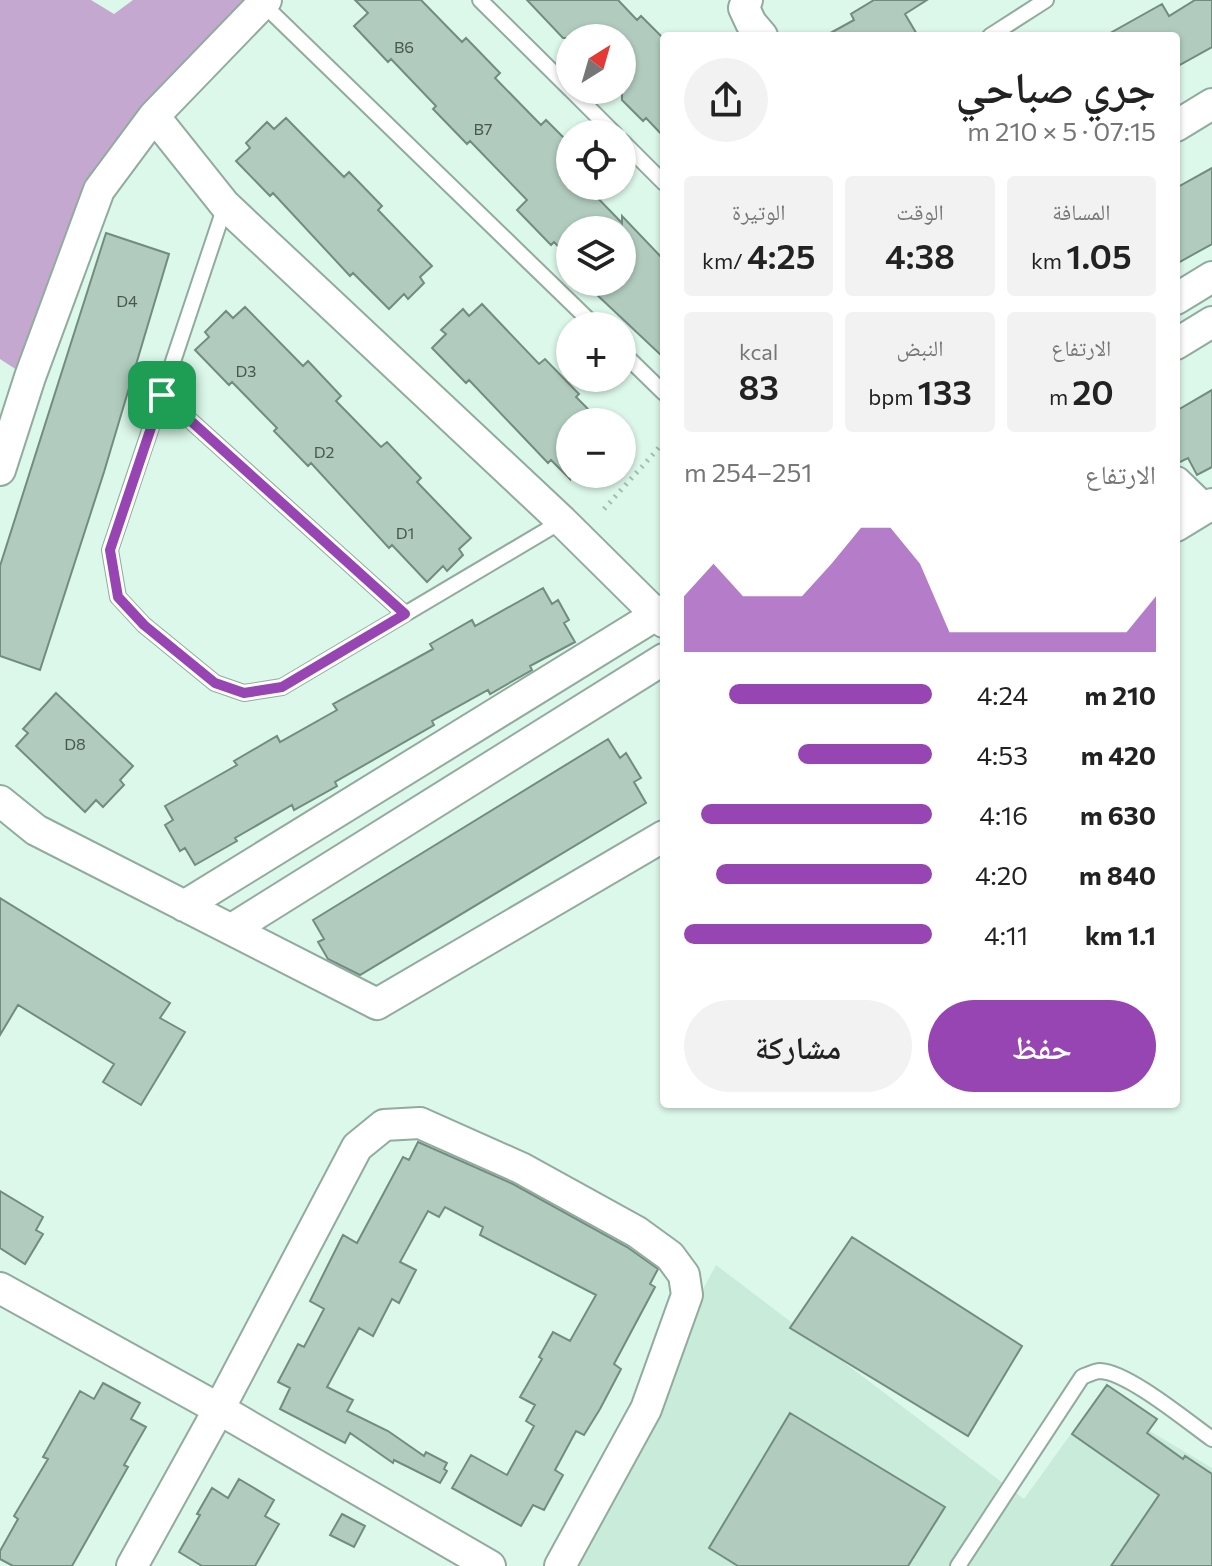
<!DOCTYPE html>
<html lang="ar">
<head>
<meta charset="utf-8">
<style>
	:root { --surface:#fff; --page:#f2f2f2; --text:#222; --muted:#767676; --accent:#9745b3 }
	body { margin:0; font-family:Commissioner,"Noto Naskh Arabic",sans-serif; background:var(--page); color:var(--text); direction:rtl; height:100vh; display:flex; flex-direction:column; font-size:30px; white-space:nowrap }
	* { box-sizing:border-box; margin:0 }
	p { font-size:26px; color:var(--muted) }
	.icon { flex:none; width:44px; height:44px; fill:none; stroke:currentColor; stroke-width:2; stroke-linecap:round; stroke-linejoin:round }
	.map { position:relative; flex:1; overflow:hidden; direction:ltr }
	.drawer { position:absolute; left:660px; top:32px; width:520px; height:1076px; display:flex; flex-direction:column; background:var(--surface); border-radius:8px; box-shadow:0 2px 6px #0004; direction:rtl }
	.drawer>* { flex:none }
	.needle { width:52px; rotate:37deg }
	.fabs { position:absolute; left:556px; top:24px; display:grid; gap:16px }
	.fabs a { display:grid; place-items:center; width:80px; height:80px; border-radius:50%; background:var(--surface); box-shadow:0 2px 6px #0004; font-size:40px }
	.pin { position:absolute; display:grid; place-items:center; width:68px; height:68px; color:#fff; margin:-34px; border-radius:16px; box-shadow:0 4px 12px #0006 }
	.round { display:grid; place-items:center; flex:none; width:84px; height:84px; border-radius:42px; background:var(--page) }
	.summary { display:flex; align-items:center; justify-content:space-between; height:136px; padding:0 24px }
	h1 { font-size:44px; font-weight:600; line-height:60px }
	.metrics { display:grid; grid-template-columns:repeat(3,1fr); gap:12px; height:136px; padding:8px 24px }
	.metrics div { display:grid; align-content:center; border-radius:8px; background:var(--page); text-align:center }
	.metrics b { font-size:34px; font-weight:600 }
	.metrics small { font-size:22px; font-weight:400 }
	.metrics p { font-size:22px }
	.chart { height:224px; padding:16px 24px }
	.chart p { display:flex; justify-content:space-between }
	.chart svg { width:100%; height:144px; margin-top:8px; fill:var(--accent); opacity:.7 }
	.button { display:flex; gap:16px; margin-top:auto; padding:16px 24px }
	.button a { flex:1; height:92px; border-radius:48px; background:var(--accent); color:#fff; font-size:32px; font-weight:600; line-height:92px; text-align:center }
	.button a+a { background:var(--page); color:var(--text) }
	ul { padding:0 24px; list-style:none; font-size:26px }
	li { display:grid; grid-template-columns:128px 96px 1fr; align-items:center; height:60px }
	li i { height:20px; border-radius:10px; background:var(--accent) }
	.map>svg:first-child { display:block }
	.built { fill:#c8ebda }
	.forest { fill:#c5a8cf }
	.building { fill:#b1ccbf; stroke:#738c80; stroke-width:2 }
	.lines { fill:none; stroke-linecap:round; stroke-linejoin:round }
	.service-casing { stroke:#92ab9f; stroke-width:18 }
	.minor-casing { stroke:#92ab9f; stroke-width:34 }
	.path { stroke:#a5bcb0; stroke-width:5; stroke-dasharray:2 6; stroke-linecap:butt }
	.service { stroke:#fff; stroke-width:14 }
	.minor { stroke:#fff; stroke-width:30 }
	.route-casing { stroke:#fff; stroke-width:16 }
	.route { stroke:#9745b3; stroke-width:10 }
	.labels { text-anchor:middle; dominant-baseline:central; stroke-width:7; stroke-linejoin:round; paint-order:stroke }
	.number-label { font-size:16px; fill:#495750 }
</style>
</head>
<body>
<div class="map">
<svg width="1212" height="1566" viewBox="0 0 1212 1566">
	<rect width="100%" height="100%" fill="#dcf8ea"/>
	<path class="built" d="M 716,1265 L 1024,1499 L 1096,1399 L 1212,1468 L 1212,1566 L 554,1566 Z"/>
	<path class="forest" d="M 0,0 L 91,0 L 114,14 L 133,0 L 266,0 L 98,191 L 29,378 L 0,359 Z"/>
	<path class="building" d="M 355,0 L 421,0 L 462,42 L 466,38 L 500,73 L 495,78 L 541,125 L 546,120 L 570,144 L 570,186 L 586,186 L 622,223 L 622,216 L 664,260 L 664,358 L 595,293 L 607,282 L 622,282 L 622,230 L 570,230 L 570,259 L 554,242 L 551,245 L 517,210 L 527,200 L 470,141 L 467,144 L 433,109 L 436,106 L 391,59 L 388,62 L 354,26 L 368,13 Z
		M 527,0 L 618,0 L 637,20 L 641,16 L 664,39 L 664,137 L 646,118 L 643,121 L 622,100 L 622,38 L 563,38 Z
		M 874,0 L 927,0 L 905,14 L 918,36 L 825,36 L 854,20 L 851,14 Z
		M 1195,0 L 1212,0 L 1212,47 L 1176,67 L 1176,36 L 1105,36 L 1162,4 L 1169,16 Z
		M 286,118 L 344,177 L 349,172 L 382,206 L 378,210 L 432,266 L 420,277 L 424,283 L 408,299 L 404,294 L 389,309 L 353,273 L 350,276 L 273,193 L 270,196 L 236,161 L 250,148 L 246,143 L 267,122 L 274,129 Z
		M 1212,168 L 1212,244 L 1176,264 L 1176,188 Z
		M 106,233 L 169,254 L 104,472 L 40,670 L 0,656 L 0,566 Z
		M 482,304 L 539,364 L 545,359 L 579,394 L 576,397 L 601,422 L 570,422 L 570,479 L 551,460 L 548,463 L 469,380 L 466,383 L 432,348 L 446,334 L 441,330 L 463,309 L 469,316 Z
		M 245,307 L 303,366 L 308,361 L 341,396 L 336,401 L 381,447 L 387,442 L 421,478 L 417,482 L 471,538 L 459,549 L 463,555 L 447,571 L 443,566 L 427,582 L 392,545 L 389,548 L 311,463 L 308,466 L 274,431 L 277,428 L 232,382 L 229,385 L 195,350 L 209,337 L 205,332 L 226,311 L 233,318 Z
		M 1212,390 L 1212,467 L 1197,475 L 1188,458 L 1176,464 L 1176,411 Z
		M 543,588 L 552,604 L 558,600 L 569,620 L 564,623 L 575,642 L 530,666 L 532,670 L 490,694 L 488,690 L 432,721 L 434,725 L 335,782 L 337,786 L 294,810 L 292,805 L 235,838 L 237,841 L 195,865 L 185,848 L 180,851 L 165,825 L 173,820 L 165,806 L 237,765 L 234,761 L 277,736 L 280,742 L 337,710 L 333,704 L 433,649 L 430,644 L 472,620 L 475,626 Z
		M 56,693 L 133,766 L 120,780 L 124,785 L 103,807 L 96,800 L 85,812 L 16,746 L 28,733 L 23,729 Z
		M 608,739 L 620,758 L 626,753 L 641,778 L 634,782 L 646,803 L 360,975 L 328,959 L 318,942 L 324,939 L 313,920 Z
		M 0,898 L 170,1003 L 160,1018 L 185,1032 L 141,1105 L 103,1082 L 114,1064 L 18,1005 L 0,1035 Z
		M 418,1142 L 513,1184 L 627,1247 L 658,1269 L 650,1284 L 655,1287 L 614,1364 L 621,1369 L 600,1409 L 584,1435 L 576,1431 L 555,1470 L 563,1475 L 544,1510 L 533,1505 L 521,1526 L 452,1488 L 471,1455 L 507,1475 L 534,1426 L 526,1421 L 535,1405 L 520,1397 L 542,1359 L 539,1357 L 553,1332 L 570,1341 L 596,1295 L 480,1235 L 483,1227 L 445,1207 L 439,1217 L 428,1211 L 400,1262 L 416,1270 L 399,1303 L 392,1299 L 373,1336 L 359,1328 L 327,1387 L 353,1400 L 347,1411 L 388,1431 L 424,1456 L 426,1452 L 447,1463 L 444,1469 L 447,1471 L 440,1483 L 394,1460 L 393,1463 L 350,1433 L 345,1443 L 280,1409 L 290,1388 L 278,1382 L 298,1344 L 304,1347 L 324,1309 L 310,1301 L 343,1235 L 357,1243 L 403,1157 L 409,1160 Z
		M 0,1191 L 43,1217 L 36,1230 L 43,1234 L 25,1264 L 0,1248 Z
		M 852,1237 L 1022,1346 L 968,1436 L 790,1328 Z
		M 103,1383 L 140,1403 L 131,1419 L 146,1427 L 124,1465 L 128,1467 L 72,1566 L 13,1566 L 0,1559 L 0,1551 L 18,1519 L 14,1516 L 48,1459 L 43,1457 L 80,1391 L 94,1399 Z
		M 1107,1385 L 1157,1419 L 1147,1433 L 1183,1459 L 1185,1456 L 1212,1474 L 1212,1566 L 1111,1566 L 1159,1495 L 1072,1434 Z
		M 790,1413 L 945,1507 L 908,1566 L 738,1566 L 709,1548 Z
		M 239,1479 L 274,1500 L 265,1516 L 279,1524 L 255,1566 L 202,1566 L 179,1552 L 200,1515 L 197,1514 L 212,1488 L 228,1498 Z
		M 342,1514 L 365,1526 L 354,1547 L 330,1535 Z"/>
	<g class="lines">
		<g class="service-casing">
			<path id="service" d="M 480,0 L 570,89
				M 263,4 L 595,326
				M 990,36 L 1046,0
				M 571,90 L 615,134
				M 622,141 L 664,183
				M 225,206 L 110,550 L 118,597 L 144,625 L 215,683 L 244,693 L 282,687 L 562,521
				M 622,352 L 664,393
				M 162,395 L 405,614
				M 958,1566 L 1082,1377 C 1087,1375 1095,1371 1100,1371 C 1128,1372 1188,1422 1212,1439"/>
		</g>
		<g class="minor-casing">
			<path id="minor" d="M 747,0 L 744,8 L 751,23 L 762,36
				M 154,116 L 225,205 L 562,521 L 664,622
				M 1176,126 L 1212,104
				M 1176,299 L 1212,277
				M 1176,344 L 1212,322
				M 0,470 L 30,377 L 99,190 L 154,116 L 266,0
				M 1176,482 L 1204,509
				M 1176,526 L 1212,504
				M 0,801 L 36,830 L 377,1004 L 664,836
				M 184,906 L 664,610
				M 232,929 L 664,659
				M 0,1288 L 219,1409 L 490,1566
				M 132,1566 L 219,1409 L 357,1147 L 384,1125 L 420,1123 L 521,1168 L 637,1232 L 670,1256 L 684,1275 L 687,1295 L 646,1409 L 560,1566"/>
		</g>
		<path class="path" d="M 604,509 L 664,442"/>
		<use href="#service" class="service"/>
		<use href="#minor" class="minor"/>
	</g>
	<g class="lines">
		<g class="route-casing">
			<path id="route" d="M 162,395 L 405,614 L 282,687 L 244,693 L 215,683 L 144,625 L 118,597 L 110,550 Z"/>
		</g>
		<use href="#route" class="route"/>
	</g>
	<g class="labels">
		<g class="number-label">
			<text x="404" y="46">B6</text>
			<text x="483" y="128">B7</text>
			<text x="127" y="300">D4</text>
			<text x="246" y="370">D3</text>
			<text x="324" y="451">D2</text>
			<text x="405" y="532">D1</text>
			<text x="75" y="743">D8</text>
		</g>
	</g>
</svg>
<div class="fabs">
<a><svg class="needle" viewBox="-14 -14 28 28"><path d="M0-13l5 13h-10z" fill="#e53935"/><path d="M0 13l5-13h-10z" fill="#767676"/></svg></a>
<a><svg class="icon" aria-label="locate" viewBox="0 0 24 24"><circle cx="12" cy="12" r="6"/><path d="M12 2v4M12 18v4M2 12h4M18 12h4"/></svg></a>
<a><svg class="icon" aria-label="layers" viewBox="0 0 24 24"><path d="M12 4l9 5-9 5-9-5zM3 14l9 5 9-5"/></svg></a>
<a>+</a>
<a>−</a>
</div>
<div class="pin" style="left:162px;top:395px;background:#1e9e55"><svg class="icon" aria-label="arrive" viewBox="0 0 24 24"><path d="M6 21V4h12l-3 4 3 4H6"/></svg></div>
<section class="drawer">
<div class="summary"><div><h1>جري صباحي</h1><p>07:15 · 5 × 210 m</p></div><a class="round"><svg class="icon" aria-label="share" viewBox="0 0 24 24"><path d="M12 15V3M7 8l5-5 5 5M5 13v7h14v-7"/></svg></a></div>
<div class="metrics">
<div><p>المسافة</p><b>1.05<small> km</small></b></div>
<div><p>الوقت</p><b>4:38</b></div>
<div><p>الوتيرة</p><b>4:25<small> /km</small></b></div>
</div>
<div class="metrics">
<div><p>الارتفاع</p><b>20<small> m</small></b></div>
<div><p>النبض</p><b>133<small> bpm</small></b></div>
<div><p>kcal</p><b>83</b></div>
</div>
<div class="chart"><p><span>الارتفاع</span>251–254 m</p>
<svg viewBox="0 0 160 44" preserveAspectRatio="none"><path d="M0 44V27L10 17L20 27L30 27L40 27L50 17L60 6L70 6L80 17L90 38L100 38L110 38L120 38L130 38L140 38L150 38L160 27V44z"/></svg>
</div>
<ul>
<li><b>210 m</b>4:24<i style="width:82%"></i></li>
<li><b>420 m</b>4:53<i style="width:54%"></i></li>
<li><b>630 m</b>4:16<i style="width:93%"></i></li>
<li><b>840 m</b>4:20<i style="width:87%"></i></li>
<li><b>1.1 km</b>4:11<i style="width:100%"></i></li>
</ul>
<div class="button"><a>حفظ</a><a>مشاركة</a></div>
</section>
</div>
</body>
</html>
